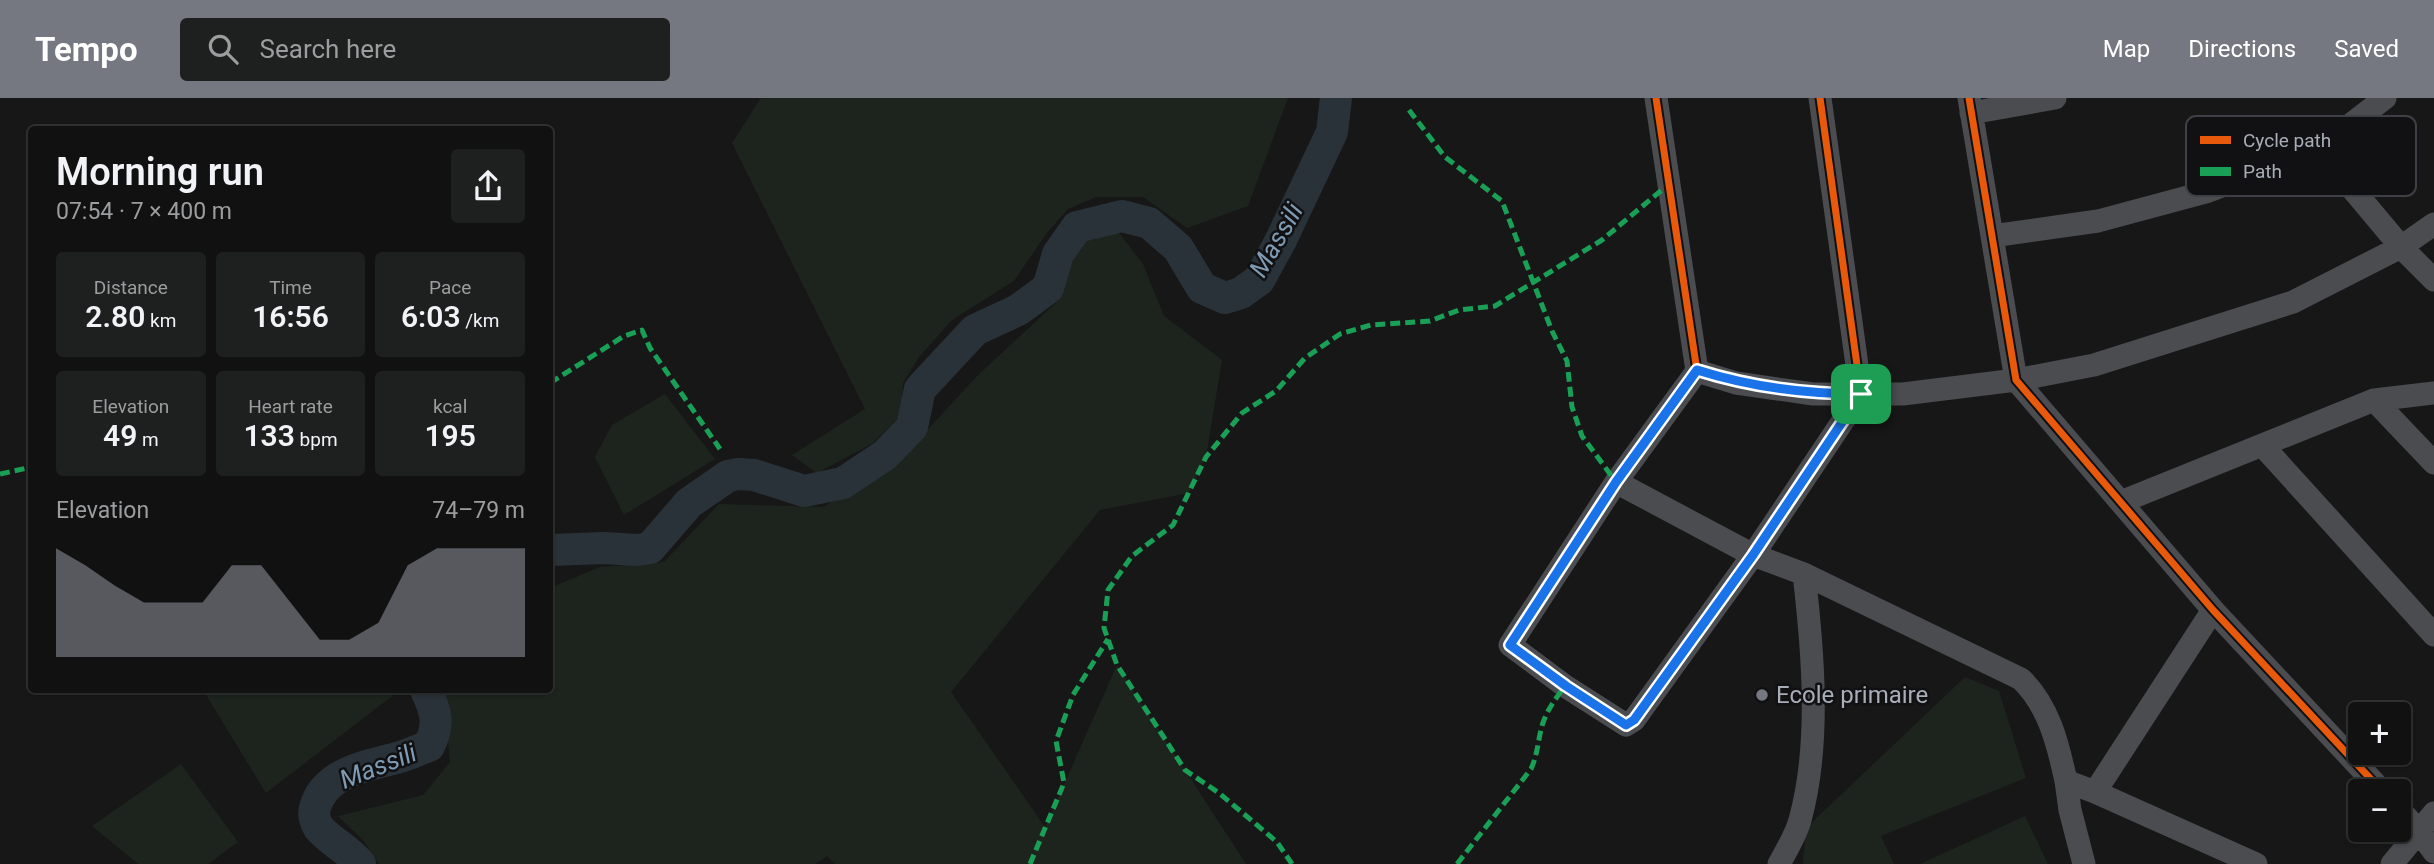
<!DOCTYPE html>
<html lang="en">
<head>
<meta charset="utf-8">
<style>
	:root { --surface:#111; --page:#1e1f1f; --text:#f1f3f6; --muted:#9c9d9f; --line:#303131; --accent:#757880 }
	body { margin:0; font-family:Roboto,sans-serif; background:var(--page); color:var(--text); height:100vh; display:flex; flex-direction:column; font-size:26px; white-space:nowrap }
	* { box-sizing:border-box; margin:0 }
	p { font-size:23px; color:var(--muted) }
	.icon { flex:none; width:38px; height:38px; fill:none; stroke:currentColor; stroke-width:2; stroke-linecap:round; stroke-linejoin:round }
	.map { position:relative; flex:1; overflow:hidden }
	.side { position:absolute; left:28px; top:28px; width:525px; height:567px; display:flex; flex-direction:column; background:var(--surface); border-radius:7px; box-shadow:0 2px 5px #0004,0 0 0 2px var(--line) }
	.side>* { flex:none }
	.buttons { position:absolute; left:2348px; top:604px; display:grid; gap:14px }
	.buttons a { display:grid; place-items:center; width:63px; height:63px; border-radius:7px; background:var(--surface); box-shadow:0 2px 5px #0004,0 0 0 2px var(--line); font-size:35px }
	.pin { position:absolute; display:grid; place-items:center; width:60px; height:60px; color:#fff; margin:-30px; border-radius:14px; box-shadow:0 4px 10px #0006 }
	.round { display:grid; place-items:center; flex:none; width:74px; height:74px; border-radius:7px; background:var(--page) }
	.summary { display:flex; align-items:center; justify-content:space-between; height:119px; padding:0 28px }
	h1 { font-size:38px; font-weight:600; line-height:52px }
	.stats { display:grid; grid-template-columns:repeat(3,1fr); gap:10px; height:119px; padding:7px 28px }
	.stats div { display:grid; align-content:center; border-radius:7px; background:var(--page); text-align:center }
	.stats b { font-size:30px; font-weight:600 }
	.stats small { font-size:19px; font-weight:400 }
	.stats p { font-size:19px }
	.chart { height:196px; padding:14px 28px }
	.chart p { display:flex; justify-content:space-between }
	.chart svg { width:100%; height:126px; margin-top:7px; fill:var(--accent); opacity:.7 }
	header { display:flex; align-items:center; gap:42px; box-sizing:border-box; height:98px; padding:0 35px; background:var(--accent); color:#fff }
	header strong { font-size:33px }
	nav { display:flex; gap:38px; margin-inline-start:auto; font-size:24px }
	.search { width:490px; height:63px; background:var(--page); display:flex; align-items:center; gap:18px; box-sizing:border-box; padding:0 24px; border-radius:7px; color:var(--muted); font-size:26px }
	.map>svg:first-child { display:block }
	.green { fill:#1d241e }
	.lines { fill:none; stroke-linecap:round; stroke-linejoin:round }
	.river { stroke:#2a3239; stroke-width:32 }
	.minor { stroke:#4b4c50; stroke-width:23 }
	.quiet { stroke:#1a9f57; stroke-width:5; stroke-dasharray:10 5; stroke-linecap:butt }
	.cycleway-casing { stroke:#111113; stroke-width:11 }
	.cycleway { stroke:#e8590c; stroke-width:7 }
	.route-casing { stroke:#fff; stroke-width:14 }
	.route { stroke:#1a73e8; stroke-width:9 }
	.poi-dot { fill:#757880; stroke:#111113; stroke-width:2.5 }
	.labels { text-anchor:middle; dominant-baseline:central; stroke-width:5; stroke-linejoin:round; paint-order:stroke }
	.poi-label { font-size:24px; fill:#a8adb8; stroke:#111113; text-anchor:start }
	.water-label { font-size:26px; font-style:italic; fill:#7f9bb3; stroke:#111113 }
	.key { fill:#111113; stroke:#3e4045; stroke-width:2 }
	.key-label { font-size:19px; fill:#a8adb8 }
</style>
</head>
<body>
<header>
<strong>Tempo</strong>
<div class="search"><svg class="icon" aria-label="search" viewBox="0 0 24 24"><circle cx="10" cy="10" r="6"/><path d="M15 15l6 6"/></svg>Search here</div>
<nav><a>Map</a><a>Directions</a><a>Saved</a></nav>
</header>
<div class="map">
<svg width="2434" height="766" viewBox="0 0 2434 766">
	<rect width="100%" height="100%" fill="#171717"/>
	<path class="green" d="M 761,0 L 1288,0 L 1248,108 L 1187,130 L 1143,99 L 1096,99 L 1068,111 L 1046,136 L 1014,183 L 952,222 L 919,259 L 903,285 L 902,316 L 873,345 L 817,375 L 792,357 L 865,311 L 732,45 Z
		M 1115,130 L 1143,166 L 1164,218 L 1222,262 L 1206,359 L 1189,395 L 1100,412 L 951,594 L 1045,729 L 1117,567 L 1246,766 L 835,766 L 827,758 L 815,766 L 379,766 L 363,742 L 338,718 L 423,697 L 450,664 L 443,592 L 550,592 L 550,490 L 600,469 L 664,464 L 719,406 L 823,409 L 897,365 L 977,278 L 1059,202 L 1078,147 Z
		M 665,296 L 715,361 L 624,417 L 595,359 L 612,327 Z
		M 1965,579 L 1999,593 L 2026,680 L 1881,738 L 1894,766 L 1803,766 L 1806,730 Z
		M 203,592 L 400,592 L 266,695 Z
		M 181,666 L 238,744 L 208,766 L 138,766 L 92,728 Z
		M 2025,718 L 2048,766 L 1920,766 Z"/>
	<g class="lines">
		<path class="river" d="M 550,452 L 603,450 L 637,452 L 650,450 L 689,405 L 728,378 L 738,376 L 754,377 L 804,393 L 843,385 L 885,357 L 912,329 L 920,291 L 975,232 L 1018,212 L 1048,190 L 1058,156 L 1077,129 L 1122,118 L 1149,125 L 1178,150 L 1202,190 L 1225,200 L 1241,195 L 1259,182 L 1281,142 L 1332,34 L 1336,0
			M 360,766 C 349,752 330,743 319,730 C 315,724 313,716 315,710 C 324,676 364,668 393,661 C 406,658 418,652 429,648 C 440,626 436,613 426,592"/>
		<path class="minor" d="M 1656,0 L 1697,273 L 1616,384 L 1510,547 L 1565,588 L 1626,627 L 1634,622 L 1753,457 L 1861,296 L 1820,0
			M 1969,0 L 2016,282 L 2213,512 L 2382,693
			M 1971,15 L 2055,0
			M 2319,51 L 2401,149 L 2434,182
			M 1992,138 L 2098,123 L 2206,94 L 2319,51 L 2385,0
			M 1697,273 L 1736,285 L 1813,296 L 1903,296 L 2016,282 L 2094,267 L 2293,204 L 2401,149 L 2434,126
			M 2374,302 L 2434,365
			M 2262,347 L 2434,537
			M 1616,384 L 1753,457 L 1804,476 C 1813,553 1821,646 1800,722 C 1796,737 1786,753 1779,766
			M 2121,404 L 2374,302 L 2434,295
			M 1804,476 L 2021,581 C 2049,608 2058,646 2066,683
			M 2095,694 L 2256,766
			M 2399,711 L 2418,732 L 2434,754
			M 2084,766 L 2070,712 L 2066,683 L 2095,694 L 2213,512
			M 2392,766 L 2434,715"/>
		<path class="quiet" d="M 1409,12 L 1445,59 L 1502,103 L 1552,233 L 1567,263 L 1572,309 L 1582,338 L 1616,384
			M 550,285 L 624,238 L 642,232 L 650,250 L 720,351
			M 0,376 L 32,369
			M 1030,766 L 1064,685 L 1056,643 L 1073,597 L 1108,541
			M 1292,766 L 1277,744 L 1219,695 L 1185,672 L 1117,567 L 1104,530 L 1108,492 L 1132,458 L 1173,427 L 1206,359 L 1242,315 L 1276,293 L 1305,260 L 1340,236 L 1371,227 L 1430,223 L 1459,212 L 1495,208 L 1602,142 L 1669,86
			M 1457,766 L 1531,671 C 1539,653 1538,637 1544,622 C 1549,609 1557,599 1565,588"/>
		<g class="cycleway-casing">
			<path id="cycleway" d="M 1656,0 L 1697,273 L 1616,384 L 1510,547 L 1565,588 L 1626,627 L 1634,622 L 1753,457 L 1861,296 L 1820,0
				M 1969,0 L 2016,282 L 2213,512 L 2382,693"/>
		</g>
		<use href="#cycleway" class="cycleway"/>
	</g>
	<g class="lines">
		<g class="route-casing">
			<path id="route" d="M 1697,272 C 1751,289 1804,296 1861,296 L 1753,457 L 1634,622 L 1626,627 L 1566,588 L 1510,547 L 1616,384 Z"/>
		</g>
		<use href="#route" class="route"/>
	</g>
	<circle class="poi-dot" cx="1762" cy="597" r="7"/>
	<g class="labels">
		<g class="poi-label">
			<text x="1776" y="597">Ecole primaire</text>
		</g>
		<g class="water-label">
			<text transform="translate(1276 142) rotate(-60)">Massili</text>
			<text transform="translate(378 668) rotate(-22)">Massili</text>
		</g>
	</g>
	<rect x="2186" y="18" width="230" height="80" rx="10" class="key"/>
	<rect x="2200" y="38" width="31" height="8" fill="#e8590c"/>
	<rect x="2200" y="69" width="31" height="9" fill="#1a9f57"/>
	<g class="key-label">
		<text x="2243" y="49">Cycle path</text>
		<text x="2243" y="80">Path</text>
	</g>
</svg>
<div class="buttons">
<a>+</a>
<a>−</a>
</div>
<div class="pin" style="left:1861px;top:296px;background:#1e9e55"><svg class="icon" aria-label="arrive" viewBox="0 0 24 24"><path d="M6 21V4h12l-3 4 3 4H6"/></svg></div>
<section class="side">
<div class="summary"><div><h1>Morning run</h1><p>07:54 · 7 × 400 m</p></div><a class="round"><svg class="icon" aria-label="share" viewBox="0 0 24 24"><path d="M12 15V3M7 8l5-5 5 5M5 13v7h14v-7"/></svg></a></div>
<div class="stats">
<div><p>Distance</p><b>2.80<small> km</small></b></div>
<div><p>Time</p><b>16:56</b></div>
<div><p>Pace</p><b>6:03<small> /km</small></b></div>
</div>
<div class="stats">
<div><p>Elevation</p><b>49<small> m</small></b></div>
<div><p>Heart rate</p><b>133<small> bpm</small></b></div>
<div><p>kcal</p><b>195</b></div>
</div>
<div class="chart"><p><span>Elevation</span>74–79 m</p>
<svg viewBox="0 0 160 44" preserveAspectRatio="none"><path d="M0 44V6L10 12L20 19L30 25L40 25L50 25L60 12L70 12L80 25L90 38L100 38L110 32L120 12L130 6L140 6L150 6L160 6V44z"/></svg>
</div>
</section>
</div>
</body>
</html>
